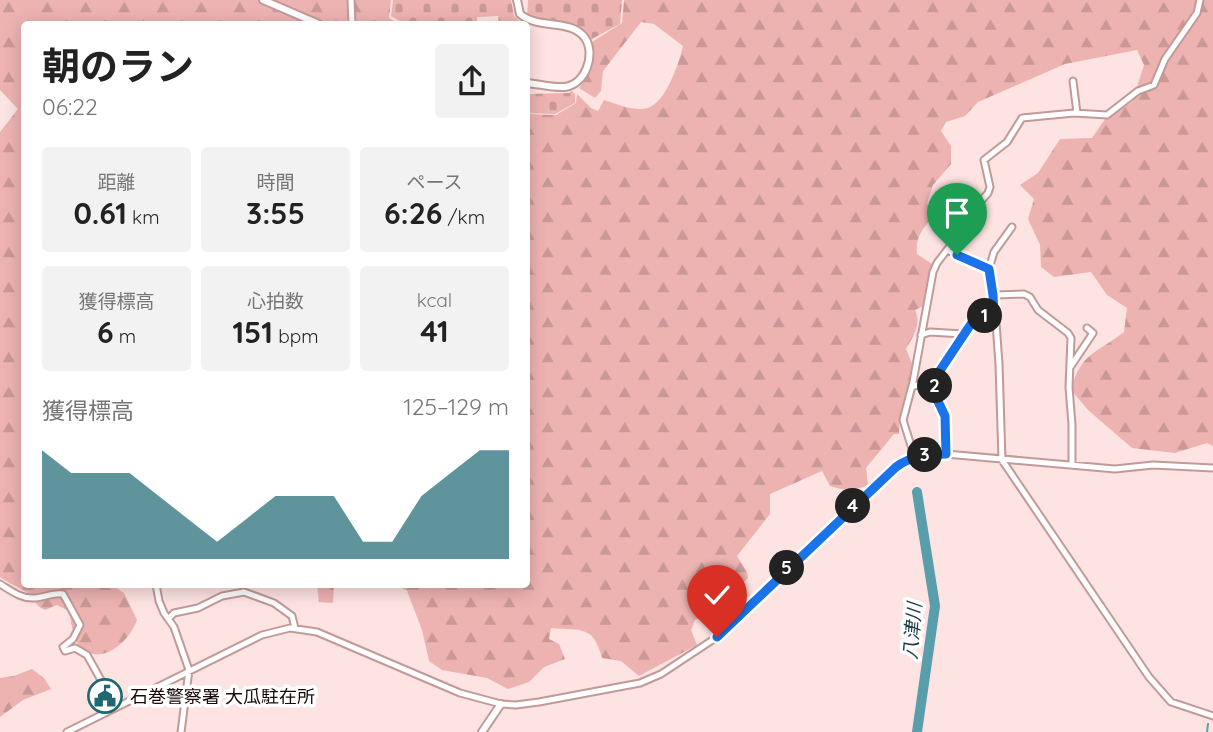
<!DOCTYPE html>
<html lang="ja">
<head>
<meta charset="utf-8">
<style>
	:root { --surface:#fff; --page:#f2f2f2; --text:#222; --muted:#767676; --accent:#1e6873 }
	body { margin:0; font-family:Quicksand,"Noto Sans JP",sans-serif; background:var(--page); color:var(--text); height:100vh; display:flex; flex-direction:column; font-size:26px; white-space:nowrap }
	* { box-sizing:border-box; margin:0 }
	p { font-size:23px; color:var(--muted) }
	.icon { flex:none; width:38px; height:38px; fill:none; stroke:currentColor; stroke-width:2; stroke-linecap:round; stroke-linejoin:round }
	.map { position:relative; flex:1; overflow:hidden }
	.drawer { position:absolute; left:21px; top:21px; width:509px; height:567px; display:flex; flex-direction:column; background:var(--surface); border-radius:7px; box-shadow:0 4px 18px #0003 }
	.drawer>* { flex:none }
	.pin { position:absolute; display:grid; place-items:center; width:60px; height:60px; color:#fff; margin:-72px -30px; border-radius:50% 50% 50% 0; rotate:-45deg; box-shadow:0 0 7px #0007 }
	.pin .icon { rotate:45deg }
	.km { position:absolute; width:35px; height:35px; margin:-18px; border-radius:50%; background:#222; color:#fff; font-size:19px; line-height:35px; text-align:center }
	.round { display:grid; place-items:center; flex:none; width:74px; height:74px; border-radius:7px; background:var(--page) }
	.head { display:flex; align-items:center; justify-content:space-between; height:119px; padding:0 21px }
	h1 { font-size:38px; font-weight:700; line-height:52px }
	.stats { display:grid; grid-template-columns:repeat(3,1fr); gap:10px; height:119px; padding:7px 21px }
	.stats div { display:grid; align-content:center; border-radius:7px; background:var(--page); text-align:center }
	.stats b { font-size:30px; font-weight:700 }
	.stats small { font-size:19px; font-weight:400 }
	.stats p { font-size:19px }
	.chart { height:196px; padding:14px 21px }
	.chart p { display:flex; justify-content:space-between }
	.chart svg { width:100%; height:126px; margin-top:7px; fill:var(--accent); opacity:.7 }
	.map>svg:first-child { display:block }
	.forest { fill:url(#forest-firs) }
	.cemetery { fill:url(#cemetery-stones) }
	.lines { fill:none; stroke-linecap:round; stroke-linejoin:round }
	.stream { stroke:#599eaa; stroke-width:2 }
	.river { stroke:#599eaa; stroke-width:10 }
	.minor-casing { stroke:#c19a98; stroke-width:9 }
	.tertiary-casing { stroke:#c19a98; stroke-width:10 }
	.minor { stroke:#fff; stroke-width:5 }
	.tertiary { stroke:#fff; stroke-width:6 }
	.route-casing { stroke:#fff; stroke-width:14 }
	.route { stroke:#1a73e8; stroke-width:9 }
	.labels { text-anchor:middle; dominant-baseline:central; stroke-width:7; stroke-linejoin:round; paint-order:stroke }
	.poi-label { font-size:18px; fill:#160908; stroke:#fff; text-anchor:start }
	.water-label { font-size:19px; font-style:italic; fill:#1c3e44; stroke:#fff }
</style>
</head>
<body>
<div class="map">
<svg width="1213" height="732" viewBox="0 0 1213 732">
	<defs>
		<pattern id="forest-firs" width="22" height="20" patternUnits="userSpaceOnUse" patternTransform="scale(1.75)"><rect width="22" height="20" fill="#edb3b1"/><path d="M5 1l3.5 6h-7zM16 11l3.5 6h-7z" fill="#ca9997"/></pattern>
		<pattern id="cemetery-stones" width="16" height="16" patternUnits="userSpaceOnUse" patternTransform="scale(1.75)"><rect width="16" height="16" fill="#edb3b1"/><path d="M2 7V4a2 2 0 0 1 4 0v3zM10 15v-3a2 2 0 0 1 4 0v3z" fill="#ca9997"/></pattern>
	</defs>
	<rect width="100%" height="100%" fill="#fde3e2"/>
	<path class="forest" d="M 0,0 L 391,0 L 389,18 L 399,24 L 24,24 L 24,584 L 112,585 L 124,593 L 137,620 C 130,640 103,667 81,648 C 72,639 72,622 69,611 L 57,605 L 45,610 C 35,606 35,599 27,593 C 21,588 8,583 0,577 L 0,132 L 18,109 L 0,90 Z
		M 624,0 L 1213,0 L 1213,446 L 1207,443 L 1175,453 L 1132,448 L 1088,410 L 1071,390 C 1081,352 1096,354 1124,332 L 1127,308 L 1107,295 L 1091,272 L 1054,277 L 1041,267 L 1040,245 L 1028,219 L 1034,199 L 1020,185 L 1038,173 L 1060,139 L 1092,138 L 1105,119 L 1132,102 L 1144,65 L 1137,50 L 1065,64 L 978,102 L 965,116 L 946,122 L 941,131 L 951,146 L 951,164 L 933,185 L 927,203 L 935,216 C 923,227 915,237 917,254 L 932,264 L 924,306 L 915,310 C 922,324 913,336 906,349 L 913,366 L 900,417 L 899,434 L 894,434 L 866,468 L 868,485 C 854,491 845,491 830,486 L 822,471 L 770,494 L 770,514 L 737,556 L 747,572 L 748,578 L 740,585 L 740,595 L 716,612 L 695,620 L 691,630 L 697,645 L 639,676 L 621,661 L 602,658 C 593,624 581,631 551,628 L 549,639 L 559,644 L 565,659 L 544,667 L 529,682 L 508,689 L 487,678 L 442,670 L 429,661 L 422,630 L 407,591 L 396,585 L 527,584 L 527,114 L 556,115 L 576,103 L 577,94 L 591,108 L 598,111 L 604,100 C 617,104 634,112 648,108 C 666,102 679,63 683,46 L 654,24 L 641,22 L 603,71 L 601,91 L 595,98 L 579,88 C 593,71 596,64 592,42 L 622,23 Z
		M 317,585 L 334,585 L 333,603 L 319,602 Z
		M 32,669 L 44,678 L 51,689 L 23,700 L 0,717 L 0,678 L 14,676 Z"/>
	<path class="cemetery" d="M 393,0 L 511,0 L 514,16 L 523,24 L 499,24 L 498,16 L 477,17 L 477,24 L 405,24 L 391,16 Z
		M 528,0 L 622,0 L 620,24 L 590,40 C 570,16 553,25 527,18 Z
		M 572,91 L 575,94 L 575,103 L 555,114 L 527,113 L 527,94 L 569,93 Z"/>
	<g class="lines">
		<path class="stream" d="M 1207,732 L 1208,724"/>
		<path class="river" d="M 917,492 L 935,606 L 917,732"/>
		<g class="minor-casing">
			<path id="minor" d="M 351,0 L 352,24
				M 1073,81 L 1077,113
				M 956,195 L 970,214
				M 949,251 L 989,269 L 994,295 L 999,364 L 1002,460 L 1149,677 L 1171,702 L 1213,716
				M 989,269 L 994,252 L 1012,227
				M 994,295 L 1024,294 L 1030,297 L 1038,310 L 1068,333 L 1071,338 L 1069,387 L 1072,425 L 1072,465
				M 921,335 L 930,332 L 963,334
				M 1071,366 L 1093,333 L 1087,328
				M 912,387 L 935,378
				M 913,452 L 903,420 L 913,382 L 933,272 L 937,263 L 960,233 L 974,209 L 988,193 L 990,187 L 984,160 L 1007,142 L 1022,118 L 1074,113 L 1107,115 L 1138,91 L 1154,85 L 1165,59 L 1197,13 L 1200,0
				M 946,454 L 945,416 L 935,395 L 935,378 L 973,321 L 994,315
				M 0,584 C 10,590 21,599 34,598 C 44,598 53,592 63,594 L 80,625 L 73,639 L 63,647 L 65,651 L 75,648 L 87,655 L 116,707
				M 156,584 L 159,601 L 164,613 L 174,627 L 189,670 L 181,732
				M 169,618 L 174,613 L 198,608 L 222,596 L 244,592 L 274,603 L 292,616 L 295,628
				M 67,732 L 262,635 L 290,628 L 317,632 L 460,693 L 501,704 L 516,705 L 539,702 L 640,683 L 661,674 L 717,637 L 881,479 C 903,461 916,454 946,454 L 1115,469 L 1153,465 L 1213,468"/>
		</g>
		<g class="tertiary-casing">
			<path id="tertiary" d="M 263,0 L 319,24
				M 517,0 L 520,14 C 539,30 571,18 585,38 C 596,54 586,84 565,87 C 553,88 539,84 527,83
				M 482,732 L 501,704"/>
		</g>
		<use href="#minor" class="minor"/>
		<use href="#tertiary" class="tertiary"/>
	</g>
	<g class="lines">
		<g class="route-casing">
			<path id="route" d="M 717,637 L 896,467 C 911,456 927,454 946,454 L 945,416 L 935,395 L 935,378 L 973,321 L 994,315 L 993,295 L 989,269 L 957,255"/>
		</g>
		<use href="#route" class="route"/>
	</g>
	<defs>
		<g id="civic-ring" transform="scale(1.75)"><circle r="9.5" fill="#fff" stroke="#1e6873" stroke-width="1.5"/><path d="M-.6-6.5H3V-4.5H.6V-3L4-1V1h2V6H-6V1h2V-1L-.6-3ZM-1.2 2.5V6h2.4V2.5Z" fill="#1e6873"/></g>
	</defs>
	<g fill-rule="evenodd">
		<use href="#civic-ring" x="105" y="696"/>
	</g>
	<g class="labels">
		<g class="poi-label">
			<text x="130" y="696">石巻警察署 大瓜駐在所</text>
		</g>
		<g class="water-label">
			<text transform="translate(912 631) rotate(-85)">八津川</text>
		</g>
	</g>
</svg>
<div class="pin" style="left:957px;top:255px;background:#1e9e55"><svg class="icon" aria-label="arrive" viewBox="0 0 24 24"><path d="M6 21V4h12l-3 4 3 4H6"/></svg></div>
<div class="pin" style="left:717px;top:637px;background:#d93025"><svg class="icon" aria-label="check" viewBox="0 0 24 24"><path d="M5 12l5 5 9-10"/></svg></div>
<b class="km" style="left:985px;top:316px">1</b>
<b class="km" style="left:935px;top:386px">2</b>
<b class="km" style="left:925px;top:455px">3</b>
<b class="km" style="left:853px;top:506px">4</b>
<b class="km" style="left:787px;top:568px">5</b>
<section class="drawer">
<div class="head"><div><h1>朝のラン</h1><p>06:22</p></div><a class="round"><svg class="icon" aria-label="share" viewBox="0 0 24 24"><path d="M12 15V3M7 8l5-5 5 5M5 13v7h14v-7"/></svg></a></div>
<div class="stats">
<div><p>距離</p><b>0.61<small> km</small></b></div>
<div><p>時間</p><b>3:55</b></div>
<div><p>ペース</p><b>6:26<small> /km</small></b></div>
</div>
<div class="stats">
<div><p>獲得標高</p><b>6<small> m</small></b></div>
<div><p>心拍数</p><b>151<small> bpm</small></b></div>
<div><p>kcal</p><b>41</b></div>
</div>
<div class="chart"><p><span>獲得標高</span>125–129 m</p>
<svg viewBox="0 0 160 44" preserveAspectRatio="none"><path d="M0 44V6L10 14L20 14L30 14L40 22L50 30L60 38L70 30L80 22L90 22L100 22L110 38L120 38L130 22L140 14L150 6L160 6V44z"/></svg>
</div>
</section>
</div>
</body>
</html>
